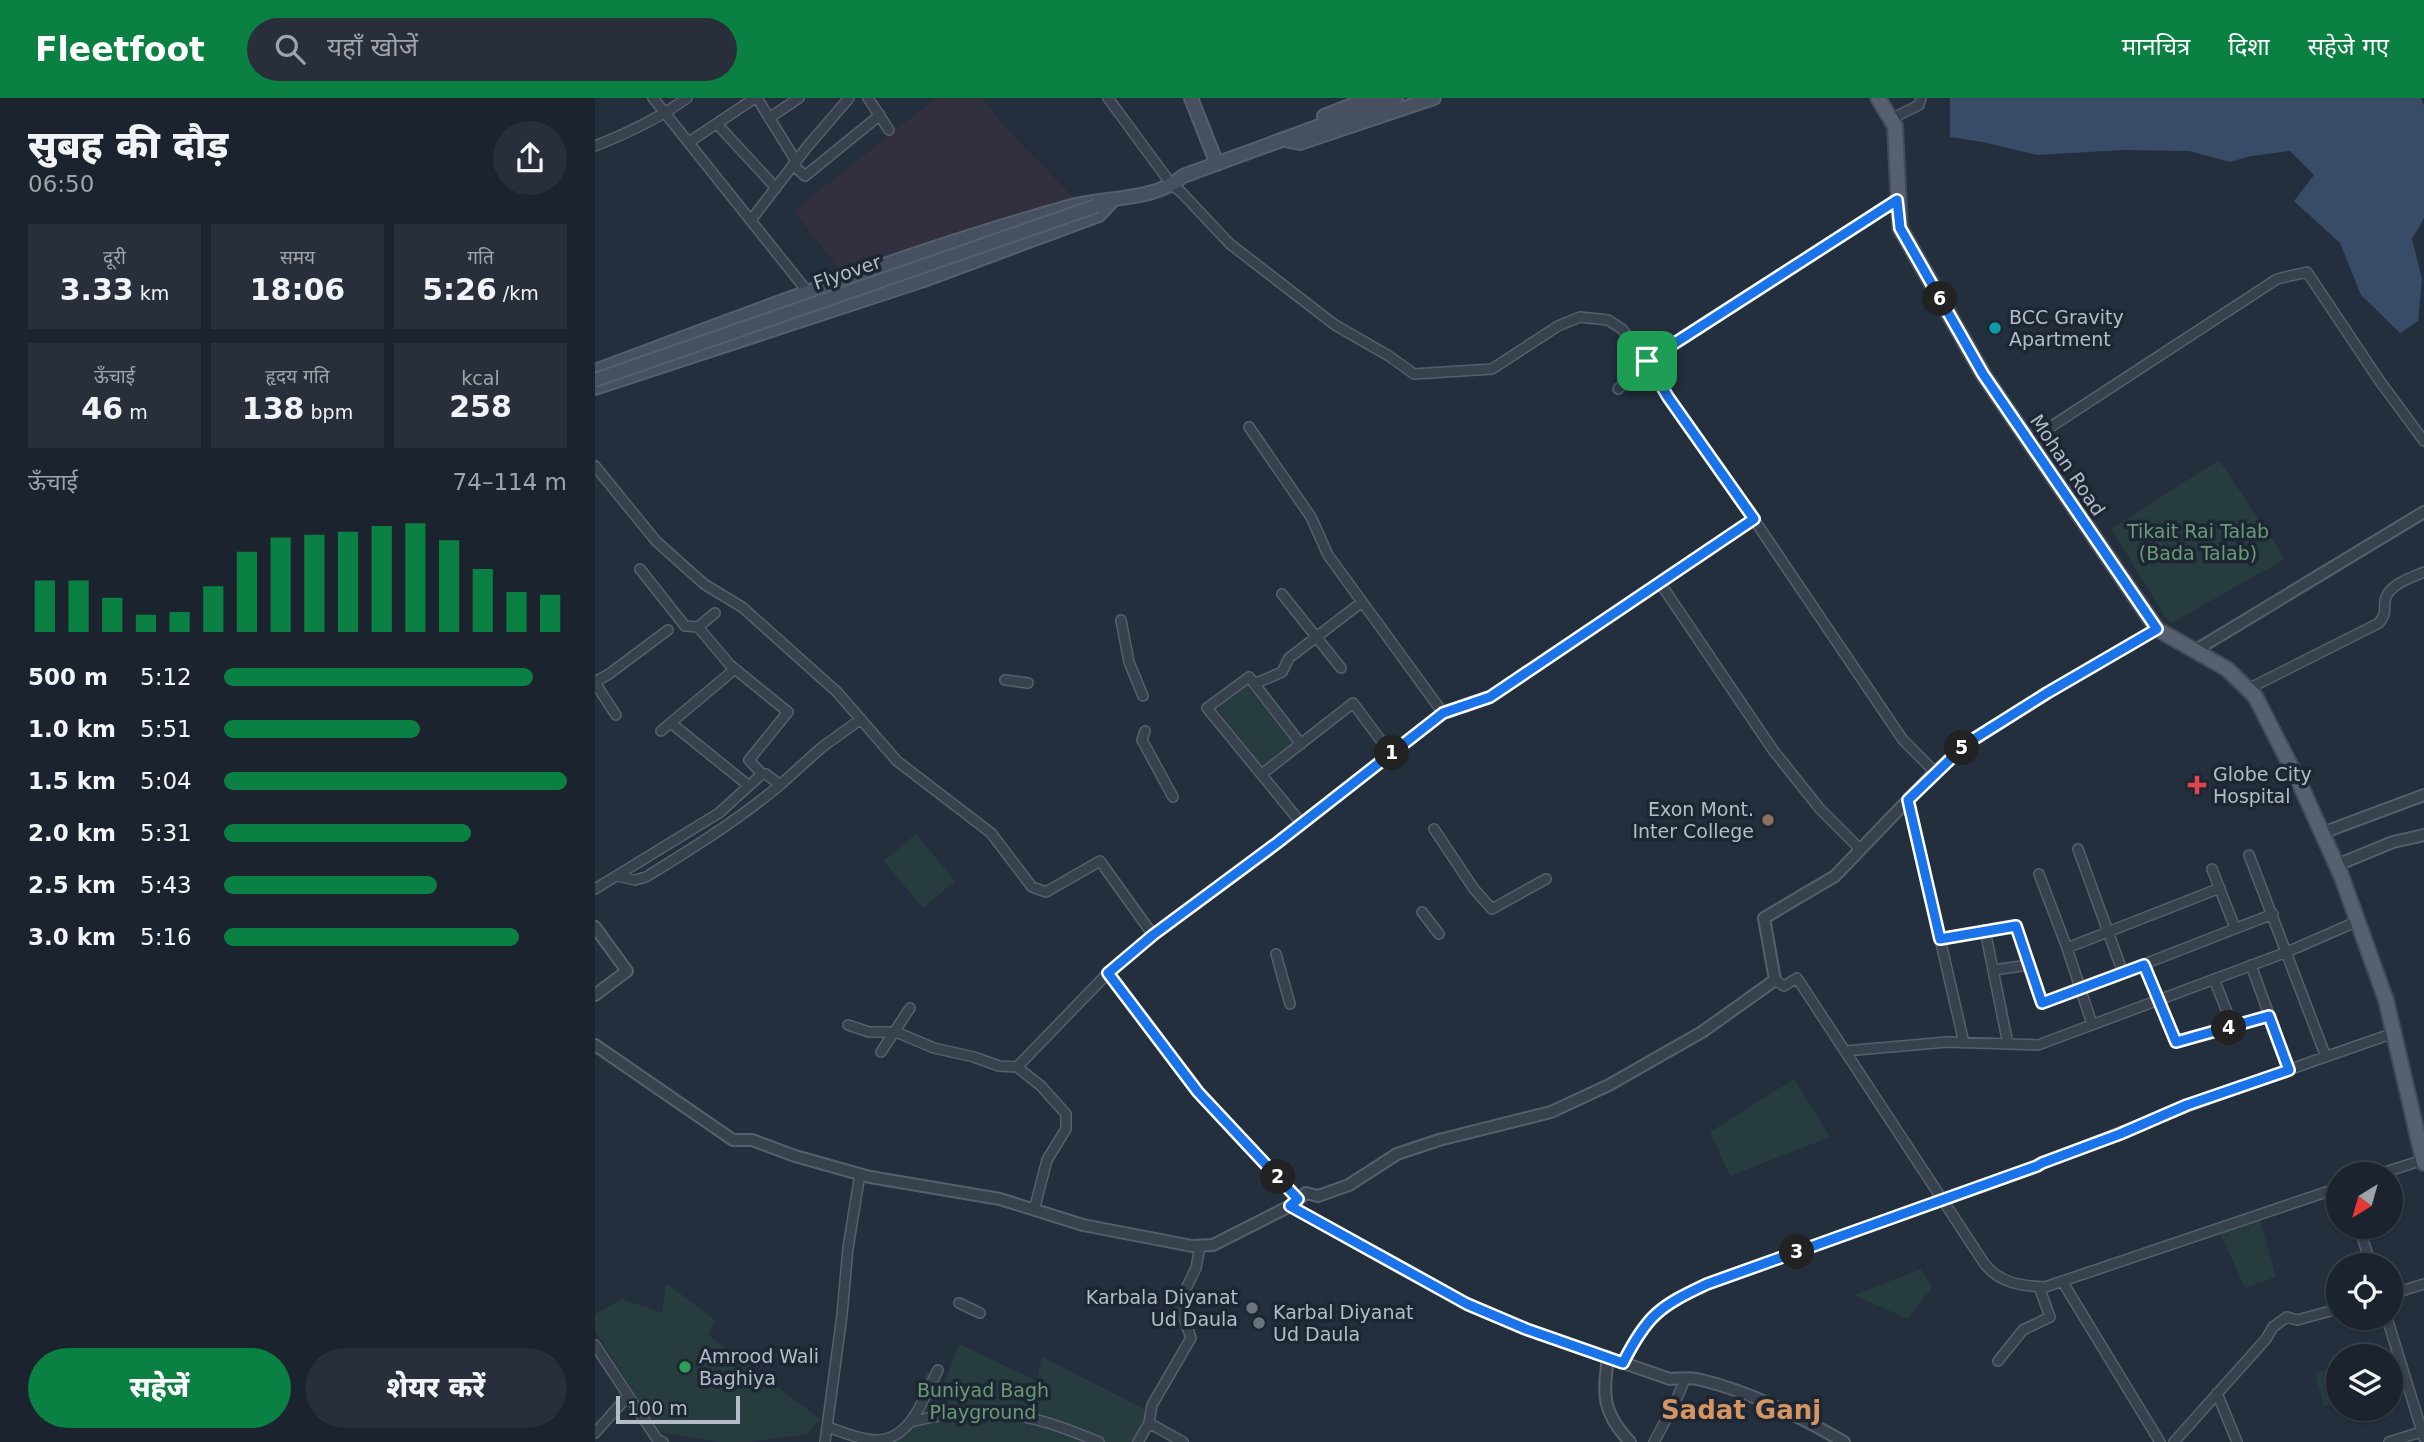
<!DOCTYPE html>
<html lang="hi">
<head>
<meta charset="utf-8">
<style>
	:root { --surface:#1b232e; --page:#282f3a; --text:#f1f3f6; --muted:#a0a4aa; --line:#39404a; --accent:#0b8043 }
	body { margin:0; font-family:"DejaVu Sans","Noto Sans Devanagari",sans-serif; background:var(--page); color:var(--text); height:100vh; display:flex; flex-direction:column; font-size:26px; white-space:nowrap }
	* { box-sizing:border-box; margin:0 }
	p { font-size:23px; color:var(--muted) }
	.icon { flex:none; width:38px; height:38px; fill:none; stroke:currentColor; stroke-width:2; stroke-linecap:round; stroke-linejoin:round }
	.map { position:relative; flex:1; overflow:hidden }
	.details { display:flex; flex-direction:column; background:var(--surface); width:595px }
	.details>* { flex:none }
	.needle { width:46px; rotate:217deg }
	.fabs { position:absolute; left:1731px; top:1064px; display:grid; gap:14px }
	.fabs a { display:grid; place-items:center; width:77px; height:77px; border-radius:50%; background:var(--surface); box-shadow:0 2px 5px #0004,0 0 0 2px var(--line); font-size:35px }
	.scale { position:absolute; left:21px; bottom:18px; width:124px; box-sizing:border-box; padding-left:7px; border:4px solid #b4bcc9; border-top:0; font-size:19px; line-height:24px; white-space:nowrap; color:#b4bcc9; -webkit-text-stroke:5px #1d2633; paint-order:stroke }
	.pin { position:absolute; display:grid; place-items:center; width:60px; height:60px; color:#fff; margin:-30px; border-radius:14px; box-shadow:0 4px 10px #0006 }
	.km { position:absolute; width:35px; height:35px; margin:-18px; border-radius:50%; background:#222; color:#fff; font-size:19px; line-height:35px; text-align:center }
	.round { display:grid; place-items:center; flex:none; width:74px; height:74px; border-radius:37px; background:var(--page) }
	.head { display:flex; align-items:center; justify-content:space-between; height:119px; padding:0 28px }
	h1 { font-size:38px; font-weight:800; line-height:52px }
	.figures { display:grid; grid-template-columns:repeat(3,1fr); gap:10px; height:119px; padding:7px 28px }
	.figures div { display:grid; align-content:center; border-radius:0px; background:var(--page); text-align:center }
	.figures b { font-size:30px; font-weight:800 }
	.figures small { font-size:19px; font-weight:400 }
	.figures p { font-size:19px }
	.chart { height:196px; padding:14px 28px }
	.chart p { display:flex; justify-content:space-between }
	.chart svg { width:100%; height:126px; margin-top:7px; stroke:var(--accent); stroke-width:6 }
	.button { display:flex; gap:14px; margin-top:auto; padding:14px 28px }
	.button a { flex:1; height:80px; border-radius:42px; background:var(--accent); color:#fff; font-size:28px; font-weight:800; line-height:80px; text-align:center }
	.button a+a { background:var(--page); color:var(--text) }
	ul { padding:0 28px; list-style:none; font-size:23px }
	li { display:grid; grid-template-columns:112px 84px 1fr; align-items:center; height:52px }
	li i { height:18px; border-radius:9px; background:var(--accent) }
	header { display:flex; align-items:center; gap:42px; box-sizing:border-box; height:98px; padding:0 35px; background:var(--accent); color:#fff }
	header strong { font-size:33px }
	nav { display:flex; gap:38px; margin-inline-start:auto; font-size:24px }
	.search { width:490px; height:63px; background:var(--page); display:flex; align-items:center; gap:18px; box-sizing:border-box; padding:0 24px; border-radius:38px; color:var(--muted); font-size:26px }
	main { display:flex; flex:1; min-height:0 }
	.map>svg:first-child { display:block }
	.medical { fill:#32303f }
	.green { fill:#263c3f }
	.water { fill:#394c67 }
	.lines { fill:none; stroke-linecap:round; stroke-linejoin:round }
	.minor-casing { stroke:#565f6c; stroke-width:12 }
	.tertiary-casing { stroke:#565f6c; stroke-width:14 }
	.secondary-casing { stroke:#565f6c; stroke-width:16 }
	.primary-casing { stroke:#414a57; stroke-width:18 }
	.minor { stroke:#38414e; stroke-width:9 }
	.tertiary { stroke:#38414e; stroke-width:10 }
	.secondary { stroke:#465061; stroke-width:12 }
	.primary { stroke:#56606e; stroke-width:14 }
	.secondary-bridge-casing { stroke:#565f6c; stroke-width:16; stroke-linecap:butt }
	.secondary-bridge { stroke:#465061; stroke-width:12 }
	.route-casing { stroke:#fff; stroke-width:14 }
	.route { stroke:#1a73e8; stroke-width:9 }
	.culture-dot { fill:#0f9aa8; stroke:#1d2633; stroke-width:2.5 }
	.health-dot { fill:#e0444e; stroke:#1d2633; stroke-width:2.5 }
	.education-dot { fill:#8d6e63; stroke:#1d2633; stroke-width:2.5 }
	.worship-dot { fill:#6b7280; stroke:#1d2633; stroke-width:2.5 }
	.leisure-dot { fill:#2e9e5b; stroke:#1d2633; stroke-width:2.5 }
	.labels { text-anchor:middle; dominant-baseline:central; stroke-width:7; stroke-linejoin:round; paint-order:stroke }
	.street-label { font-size:19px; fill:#b4bcc9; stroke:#1d2633 }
	.poi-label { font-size:19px; fill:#b4bcc9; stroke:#1d2633; text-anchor:start }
	.park-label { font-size:19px; fill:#6b9a76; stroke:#1d2633 }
	.district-label { font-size:26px; font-weight:bold; fill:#d59563; stroke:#1d2633 }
</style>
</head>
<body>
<header>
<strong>Fleetfoot</strong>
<div class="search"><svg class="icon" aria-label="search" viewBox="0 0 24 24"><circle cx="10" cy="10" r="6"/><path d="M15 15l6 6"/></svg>यहाँ खोजें</div>
<nav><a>मानचित्र</a><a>दिशा</a><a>सहेजे गए</a></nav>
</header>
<main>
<section class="details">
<div class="head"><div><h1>सुबह की दौड़</h1><p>06:50</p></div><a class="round"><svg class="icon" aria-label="share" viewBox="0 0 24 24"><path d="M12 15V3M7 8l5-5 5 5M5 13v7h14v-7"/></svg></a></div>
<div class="figures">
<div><p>दूरी</p><b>3.33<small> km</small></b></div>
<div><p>समय</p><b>18:06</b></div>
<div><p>गति</p><b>5:26<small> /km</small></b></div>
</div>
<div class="figures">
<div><p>ऊँचाई</p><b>46<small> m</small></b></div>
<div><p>हृदय गति</p><b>138<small> bpm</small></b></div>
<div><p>kcal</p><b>258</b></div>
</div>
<div class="chart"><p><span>ऊँचाई</span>74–114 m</p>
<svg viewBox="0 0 160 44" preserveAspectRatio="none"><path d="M5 44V26M15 44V26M25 44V32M35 44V38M45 44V37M55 44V28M65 44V16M75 44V11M85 44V10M95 44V9M105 44V7M115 44V6M125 44V12M135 44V22M145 44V30M155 44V31"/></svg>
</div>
<ul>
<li><b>500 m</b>5:12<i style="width:90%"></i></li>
<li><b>1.0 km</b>5:51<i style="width:57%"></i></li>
<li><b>1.5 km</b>5:04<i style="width:100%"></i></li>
<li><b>2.0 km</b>5:31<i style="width:72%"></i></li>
<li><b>2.5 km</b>5:43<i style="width:62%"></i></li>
<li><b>3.0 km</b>5:16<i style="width:86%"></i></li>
</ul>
<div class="button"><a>सहेजें</a><a>शेयर करें</a></div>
</section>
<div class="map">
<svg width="1829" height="1344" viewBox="0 0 1829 1344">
	<rect width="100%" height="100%" fill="#242f3e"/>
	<path class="medical" d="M 341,0 L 387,0 L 410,30 L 478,99 L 249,178 L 199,113 Z"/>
	<path class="green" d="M 1624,362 L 1690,461 L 1575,526 L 1516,431 Z
		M 651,587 L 698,645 L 668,669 L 622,611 Z
		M 321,736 L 360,783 L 328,810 L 289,763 Z
		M 1199,981 L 1235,1039 L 1135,1078 L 1115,1034 Z
		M 1665,1121 L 1681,1179 L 1650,1190 L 1625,1134 Z
		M 1326,1171 L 1337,1189 L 1313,1221 L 1259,1197 Z
		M 71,1185 L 120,1222 L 113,1237 L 225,1321 L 213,1336 L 152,1344 L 126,1344 L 64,1334 L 0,1233 L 0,1216 L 27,1201 L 67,1215 Z
		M 364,1246 L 442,1283 L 447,1259 L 555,1314 L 539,1344 L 261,1344 L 264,1338 L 288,1338 L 310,1334 L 332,1274 L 349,1286 Z
		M 1743,1268 L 1743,1304 L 1729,1308 L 1720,1275 Z"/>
	<path class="water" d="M 1355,0 L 1826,0 L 1829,8 L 1829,120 L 1817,141 L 1827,181 L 1823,223 L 1805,235 L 1766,197 L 1745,145 L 1699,103 L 1719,77 L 1695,53 L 1656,58 L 1635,64 L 1594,53 L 1528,52 L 1442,57 L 1388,44 L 1355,39 Z"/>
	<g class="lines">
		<g class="minor-casing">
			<path id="minor" d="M 58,0 L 212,193 L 218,213
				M 162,0 L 201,63
				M 273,0 L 294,32
				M 513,0 L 571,79
				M 174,20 L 204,0
				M 1296,21 L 1324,7 L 1326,0
				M 122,26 L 181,90
				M 94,44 L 160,0
				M 0,48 C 33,35 63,21 92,0
				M 198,67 L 210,78 L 285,17
				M 576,86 L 587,95 L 635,146 L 740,227 L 794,258 L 819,276 L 897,271 L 963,228 L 985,219 L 1013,222 L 1027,231 L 1053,263 L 1073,299 L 1131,380 L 1308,642 L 1340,674
				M 156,122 L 212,49 L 254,0
				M 1023,291 L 1053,263 L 1302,101
				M 654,329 L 716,419 L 733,457 L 848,615
				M 1434,343 L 1682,181 L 1712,174 L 1784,282 L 1829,343
				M 0,368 L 61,443 L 109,486 L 147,509 L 242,594 L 302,663 L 396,735 L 437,789 L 451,794 L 505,763 L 558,837 L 513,875 L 422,969 L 446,988 L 471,1016 L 471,1031 L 452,1062 L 439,1112
				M 45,471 L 90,528 L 103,529 L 120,515
				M 1065,485 L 1178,652 L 1225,711 L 1265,751
				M 687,496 L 746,570
				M 526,522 L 534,564 L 548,598
				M 103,529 L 135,567 L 193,614 L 154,662 L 167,676
				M 410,582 L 433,585
				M 0,584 L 14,576 L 73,532
				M 0,585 L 21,617
				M 659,586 L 687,574 L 694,560 L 767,504
				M 1653,591 L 1784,525 C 1794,512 1787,510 1791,499 C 1797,485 1816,480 1829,474
				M 76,625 L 154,688
				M 66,633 L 140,571
				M 550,633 L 547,642 L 578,699
				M 706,646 L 654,579 L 612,610 L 707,726
				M 667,676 L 758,605 L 796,656
				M 1313,702 L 1369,945
				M 839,731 L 879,791 L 897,811 L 951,781
				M 1483,751 L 1528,875
				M 1654,757 L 1731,959
				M 1617,771 L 1640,830
				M 1444,776 L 1472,850 L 1497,926
				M 22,778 L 40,782 L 51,779 C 98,750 143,722 185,687
				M 0,791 L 124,715 L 167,676 L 171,676 L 185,687 L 226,650 L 266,621
				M 827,814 L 844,836
				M 1390,832 L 1413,946
				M 558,837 L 682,745 L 848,615 L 895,599 L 1159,421
				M 1345,841 L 1421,828 L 1445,903 L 1449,905 L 1678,816
				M 1472,850 L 1625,790
				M 681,856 L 695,906
				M 1549,867 L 1582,944 L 1638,929 L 1619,881
				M 1656,867 L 1694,972
				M 1398,872 L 1434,867
				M 513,875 L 603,994 L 703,1101
				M 1180,882 L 1189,888 L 1202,880 L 1389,1165 C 1404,1185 1426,1188 1450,1189 L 1743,1090
				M 253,927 L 274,934 L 301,934 L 339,950 L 379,959 L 404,968 L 422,969
				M 1638,929 L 1674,918
				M 1250,953 L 1352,944 L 1443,947 L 1692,854 L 1763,823
				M 286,954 L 315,910
				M 1784,1076 L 1828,1062
				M 1764,1129 L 1776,1167
				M 1467,1183 L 1565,1344
				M 1796,1196 L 1829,1186
				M 364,1205 L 385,1215
				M 1792,1220 L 1829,1340
				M 0,1247 L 62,1341 L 68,1344
				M 1403,1263 L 1428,1232 L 1455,1219 L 1444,1189
				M 1028,1265 C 1052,1217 1065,1208 1112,1186 L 1442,1068 L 1447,1065 C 1563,1018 1680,976 1799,935
				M 1622,1295 L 1642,1344
				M 316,1324 C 391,1304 434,1315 504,1344
				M 554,1325 L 588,1344
				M 233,1329 C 247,1334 266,1342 281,1342 C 317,1342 329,1298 343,1272
				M 0,1335 L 33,1298
				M 230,1344 L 247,1217 L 253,1150 L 265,1076
				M 543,1344 L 554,1325 L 557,1307 L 596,1240 L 584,1205 L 601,1170 L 605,1148
				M 1059,1344 L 1080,1305 L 1090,1281
				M 1579,1344 L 1671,1241 L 1678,1229 L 1692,1219 L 1702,1222 L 1743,1211
				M 1794,1344 L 1829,1333"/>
		</g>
		<g class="tertiary-casing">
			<path id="tertiary" d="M 1601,552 L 1829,414
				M 1727,735 L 1829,697
				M 1742,767 L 1798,744 L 1829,737
				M 0,829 L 32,873 L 0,897
				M 0,947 L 138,1042 L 157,1042 L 200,1058 L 275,1079 L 405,1101 L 488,1127 L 597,1148 L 618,1147 L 695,1108 L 711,1095 L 723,1098 L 754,1087 L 802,1056 L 844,1042 L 956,1014 L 1014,987 L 1107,934 L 1180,882 L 1169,820 L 1240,778 L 1333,681 L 1371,646 L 1452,595 L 1562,531
				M 695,1108 L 872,1206 L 931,1231 L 1075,1281 C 1084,1281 1094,1279 1102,1281 C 1151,1292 1206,1319 1249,1344
				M 1013,1259 C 1008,1298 1007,1314 1035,1344"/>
		</g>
		<g class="secondary-casing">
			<path id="secondary" d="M 596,0 L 622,66
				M 729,18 L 775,0
				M 690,42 L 705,45 L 839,0
				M 0,273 C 158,214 315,153 477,108 C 510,99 561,103 588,78 L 801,0
				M 0,290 L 329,182 L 504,117 L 517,103"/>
		</g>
		<g class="primary-casing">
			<path id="primary" d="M 1283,0 L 1300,28 L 1305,130 L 1388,276 L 1562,531 L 1632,571 L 1660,598 L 1704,684 L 1746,777 L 1791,902 L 1829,1065"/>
		</g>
		<use href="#minor" class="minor"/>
		<use href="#tertiary" class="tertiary"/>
		<use href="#secondary" class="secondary"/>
		<use href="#primary" class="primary"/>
		<g class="secondary-bridge-casing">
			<path id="secondary-bridge" d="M 0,282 L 501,108"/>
		</g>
		<use href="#secondary-bridge" class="secondary-bridge"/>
	</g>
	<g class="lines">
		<g class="route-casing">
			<path id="route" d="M 1302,102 L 1305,130 L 1388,276 L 1562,531 L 1452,595 L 1371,646 L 1313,702 L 1345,841 L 1421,828 L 1447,905 L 1549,867 L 1581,944 L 1674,918 L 1694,972 L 1592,1007 L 1525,1036 L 1447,1065 L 1442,1068 L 1112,1186 C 1065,1208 1052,1217 1028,1265 L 931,1231 L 872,1206 L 695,1108 L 703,1101 L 603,994 L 513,875 L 558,837 L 682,745 L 848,615 L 895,599 L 1159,421 L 1073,299 L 1052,263 Z"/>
		</g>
		<use href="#route" class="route"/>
	</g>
	<circle class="culture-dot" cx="1400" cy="230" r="7"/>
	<path class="health-dot" d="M1598.5 676.5h7v7h7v7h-7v7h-7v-7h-7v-7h7z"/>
	<circle class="education-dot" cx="1173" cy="722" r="7"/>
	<g class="worship-dot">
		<circle cx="657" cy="1210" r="7"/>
		<circle cx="664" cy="1225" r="7"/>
	</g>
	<circle class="leisure-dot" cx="90" cy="1269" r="7"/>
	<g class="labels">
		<g class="street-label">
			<text transform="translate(252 174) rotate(-19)">Flyover</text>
			<text transform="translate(1473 367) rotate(56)">Mohan Road</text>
		</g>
		<g class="poi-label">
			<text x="1414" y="219">BCC Gravity<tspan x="1414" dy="22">Apartment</tspan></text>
			<text x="1618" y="676">Globe City<tspan x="1618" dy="22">Hospital</tspan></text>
			<text x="1159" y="711" text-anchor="end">Exon Mont.<tspan x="1159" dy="22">Inter College</tspan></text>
			<text x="643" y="1199" text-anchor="end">Karbala Diyanat<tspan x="643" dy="22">Ud Daula</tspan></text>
			<text x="678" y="1214">Karbal Diyanat<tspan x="678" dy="22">Ud Daula</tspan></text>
			<text x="104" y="1258">Amrood Wali<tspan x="104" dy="22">Baghiya</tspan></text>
		</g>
		<g class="park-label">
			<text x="1603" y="433">Tikait Rai Talab<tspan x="1603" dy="22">(Bada Talab)</tspan></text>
			<text x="388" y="1292">Buniyad Bagh<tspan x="388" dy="22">Playground</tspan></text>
		</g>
		<g class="district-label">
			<text x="1146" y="1312">Sadat Ganj</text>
		</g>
	</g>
</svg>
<div class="fabs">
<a><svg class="needle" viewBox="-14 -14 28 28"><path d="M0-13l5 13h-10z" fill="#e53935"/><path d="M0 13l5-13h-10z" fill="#a0a4aa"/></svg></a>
<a><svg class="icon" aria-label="locate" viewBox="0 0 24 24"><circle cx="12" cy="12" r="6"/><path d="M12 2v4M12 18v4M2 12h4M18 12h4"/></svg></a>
<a><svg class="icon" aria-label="layers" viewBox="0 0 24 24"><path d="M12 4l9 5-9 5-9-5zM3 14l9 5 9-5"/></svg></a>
</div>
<div class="scale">100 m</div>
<div class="pin" style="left:1052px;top:263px;background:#1e9e55"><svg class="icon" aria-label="arrive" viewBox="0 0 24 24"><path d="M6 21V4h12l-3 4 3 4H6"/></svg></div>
<b class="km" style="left:797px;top:655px">1</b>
<b class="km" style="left:683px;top:1079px">2</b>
<b class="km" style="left:1202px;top:1154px">3</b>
<b class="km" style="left:1634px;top:930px">4</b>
<b class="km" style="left:1367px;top:650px">5</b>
<b class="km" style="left:1345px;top:201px">6</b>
</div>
</main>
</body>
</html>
